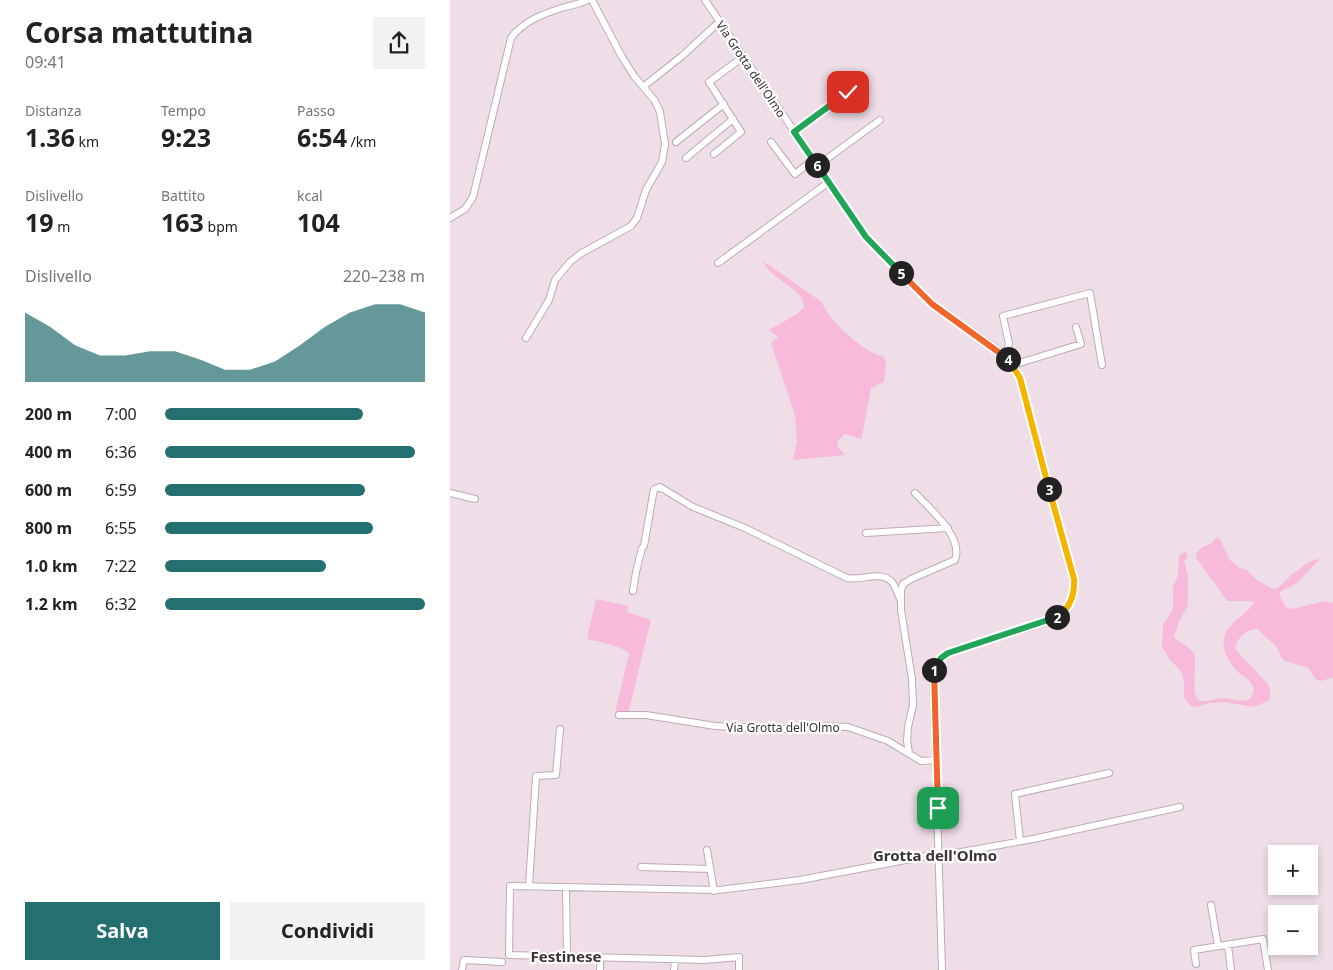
<!DOCTYPE html>
<html lang="it">
<head>
<meta charset="utf-8">
<style>
	:root { --surface:#fff; --page:#f2f2f2; --text:#222; --muted:#767676; --accent:#246f6f }
	body { margin:0; font-family:"Noto Sans",sans-serif; background:var(--page); color:var(--text); height:100vh; display:flex; flex-direction:column; font-size:19px; white-space:nowrap }
	* { box-sizing:border-box; margin:0 }
	p { font-size:16px; color:var(--muted) }
	.icon { flex:none; width:28px; height:28px; fill:none; stroke:currentColor; stroke-width:2; stroke-linecap:round; stroke-linejoin:round }
	.map { position:relative; flex:1; overflow:hidden }
	.drawer { display:flex; flex-direction:column; background:var(--surface); width:450px }
	.drawer>* { flex:none }
	.buttons { position:absolute; left:818px; top:845px; display:grid; gap:10px }
	.buttons a { display:grid; place-items:center; width:50px; height:50px; border-radius:0px; background:var(--surface); box-shadow:0 2px 8px #0003; font-size:25px }
	.pin { position:absolute; display:grid; place-items:center; width:42px; height:42px; color:#fff; margin:-21px; border-radius:10px; box-shadow:0 2px 8px #0006 }
	.km { position:absolute; width:25px; height:25px; margin:-12px; border-radius:50%; background:#222; color:#fff; font-size:14px; line-height:25px; text-align:center }
	.round { display:grid; place-items:center; flex:none; width:52px; height:52px; border-radius:0px; background:var(--page) }
	.headline { display:flex; align-items:center; justify-content:space-between; height:85px; padding:0 25px }
	h1 { font-size:28px; font-weight:700; line-height:38px }
	.stats { display:grid; grid-template-columns:repeat(3,1fr); gap:8px; height:85px; padding:5px 25px }
	.stats div { display:grid; align-content:center }
	.stats b { font-size:25px; font-weight:700 }
	.stats small { font-size:14px; font-weight:400 }
	.stats p { font-size:14px }
	.chart { height:140px; padding:10px 25px }
	.chart p { display:flex; justify-content:space-between }
	.chart svg { width:100%; height:90px; margin-top:5px; fill:var(--accent); opacity:.7 }
	.cta { display:flex; gap:10px; margin-top:auto; padding:10px 25px }
	.cta a { flex:1; height:58px; border-radius:0px; background:var(--accent); color:#fff; font-size:20px; font-weight:700; line-height:58px; text-align:center }
	.cta a+a { background:var(--page); color:var(--text) }
	ul { padding:0 25px; list-style:none; font-size:16px }
	li { display:grid; grid-template-columns:80px 60px 1fr; align-items:center; height:38px }
	li i { height:12px; border-radius:6px; background:var(--accent) }
	main { display:flex; flex:1; min-height:0 }
	.map>svg:first-child { display:block }
	.green { fill:#f8badb }
	.lines { fill:none; stroke-linecap:round; stroke-linejoin:round }
	.minor-casing { stroke:#bdacb5; stroke-width:8 }
	.minor { stroke:#fff; stroke-width:6 }
	.split-1-casing { stroke:#fff; stroke-width:10 }
	.split-2-casing { stroke:#fff; stroke-width:10 }
	.split-3-casing { stroke:#fff; stroke-width:10 }
	.split-4-casing { stroke:#fff; stroke-width:10 }
	.split-5-casing { stroke:#fff; stroke-width:10 }
	.split-6-casing { stroke:#fff; stroke-width:10 }
	.split-7-casing { stroke:#fff; stroke-width:10 }
	.split-1 { stroke:#f0652b; stroke-width:6 }
	.split-2 { stroke:#22a559; stroke-width:6 }
	.split-3 { stroke:#f5b400; stroke-width:6 }
	.split-4 { stroke:#f5b400; stroke-width:6 }
	.split-5 { stroke:#f0652b; stroke-width:6 }
	.split-6 { stroke:#22a559; stroke-width:6 }
	.split-7 { stroke:#22a559; stroke-width:6 }
	.labels { text-anchor:middle; dominant-baseline:central; stroke-width:4.5; stroke-linejoin:round; paint-order:stroke }
	.street-label { font-size:12px; fill:#3a3337; stroke:#fff }
	.quarter-label { font-size:15px; font-weight:bold; fill:#3a3337; stroke:#fff }
</style>
</head>
<body>
<main>
<section class="drawer">
<div class="headline"><div><h1>Corsa mattutina</h1><p>09:41</p></div><a class="round"><svg class="icon" aria-label="share" viewBox="0 0 24 24"><path d="M12 15V3M7 8l5-5 5 5M5 13v7h14v-7"/></svg></a></div>
<div class="stats">
<div><p>Distanza</p><b>1.36<small> km</small></b></div>
<div><p>Tempo</p><b>9:23</b></div>
<div><p>Passo</p><b>6:54<small> /km</small></b></div>
</div>
<div class="stats">
<div><p>Dislivello</p><b>19<small> m</small></b></div>
<div><p>Battito</p><b>163<small> bpm</small></b></div>
<div><p>kcal</p><b>104</b></div>
</div>
<div class="chart"><p><span>Dislivello</span>220–238 m</p>
<svg viewBox="0 0 160 44" preserveAspectRatio="none"><path d="M0 44V10L10 17L20 26L30 31L40 31L50 29L60 29L70 33L80 38L90 38L100 34L110 26L120 17L130 10L140 6L150 6L160 10V44z"/></svg>
</div>
<ul>
<li><b>200 m</b>7:00<i style="width:76%"></i></li>
<li><b>400 m</b>6:36<i style="width:96%"></i></li>
<li><b>600 m</b>6:59<i style="width:77%"></i></li>
<li><b>800 m</b>6:55<i style="width:80%"></i></li>
<li><b>1.0 km</b>7:22<i style="width:62%"></i></li>
<li><b>1.2 km</b>6:32<i style="width:100%"></i></li>
</ul>
<div class="cta"><a>Salva</a><a>Condividi</a></div>
</section>
<div class="map">
<svg width="883" height="970" viewBox="0 0 883 970">
	<rect width="100%" height="100%" fill="#efdee7"/>
	<path class="green" d="M 313,261 L 372,302 C 378,321 414,352 434,357 L 436,362 L 434,382 L 421,388 L 412,437 L 410,439 L 395,434 C 391,437 387,440 387,446 L 395,455 L 343,460 L 347,442 L 345,415 L 321,343 L 328,337 L 319,330 L 347,314 L 354,307 C 354,288 321,281 313,261 Z
		M 767,537 L 771,541 L 780,560 L 788,567 L 797,570 L 807,580 L 823,589 L 828,588 C 837,579 857,559 870,559 L 847,583 L 830,592 L 830,597 L 837,608 L 842,609 L 875,601 L 883,603 L 883,677 C 868,683 866,683 859,668 L 835,661 L 831,657 L 826,646 L 807,629 C 797,629 786,639 785,649 L 818,684 L 820,690 L 820,700 L 804,707 L 775,702 L 759,703 L 747,707 L 741,706 L 737,702 L 734,697 L 734,681 L 731,671 L 720,660 L 712,647 L 713,625 L 723,609 L 723,587 L 728,576 L 729,555 L 736,551 L 738,557 L 734,561 L 738,575 L 738,605 L 729,622 L 724,636 C 729,644 740,646 744,654 C 748,665 739,698 751,701 C 757,702 764,699 770,698 C 780,698 791,703 800,699 C 803,695 805,689 802,685 C 800,679 792,676 788,672 C 780,664 771,649 774,638 C 777,623 796,615 804,603 L 801,601 L 777,601 L 746,558 L 746,554 L 752,547 L 761,544 Z
		M 146,599 L 178,606 L 177,612 L 201,620 L 178,714 L 165,713 L 179,653 C 167,645 151,642 137,639 Z"/>
	<g class="lines">
		<g class="minor-casing">
			<path id="minor" d="M 255,0 L 416,237 L 483,304 L 555,355 L 567,371 L 572,385 L 624,579 C 625,601 616,614 596,622 L 499,653 C 490,658 486,664 483,674 L 492,970
				M 193,87 L 232,56 L 269,22
				M 344,133 L 398,92
				M 226,142 L 274,104
				M 321,142 L 345,174 L 363,160
				M 264,154 L 291,132 L 259,82 L 293,57
				M 236,158 L 283,119
				M 367,166 L 430,120
				M 0,218 L 15,209 L 23,197 L 61,38 C 73,21 95,13 115,7 C 122,5 131,4 137,0
				M 268,263 L 379,182
				M 76,338 L 99,300 L 105,280 L 120,262 L 130,254 L 181,226 L 187,218 L 196,190 L 212,162 L 215,144 L 210,112 L 205,101 L 184,76 L 172,57 L 142,0
				M 555,355 L 559,344 L 553,316 L 640,293 L 652,365
				M 563,365 L 631,344 L 626,327
				M 0,493 L 25,499
				M 416,533 L 498,528
				M 183,591 L 186,572 L 192,548 L 194,546 L 204,489 L 210,487 L 243,507 L 295,528 L 397,578 C 411,581 431,570 442,582 C 446,587 448,595 451,601
				M 169,715 L 196,715 L 265,726 L 333,729 L 371,726 L 398,727 L 438,741 L 471,761 L 486,760
				M 459,753 L 457,741 L 458,727 L 463,705 L 462,679 L 451,610 L 451,591 L 453,584 L 461,579 L 505,560 C 514,537 479,508 465,493
				M 570,841 L 565,794 L 659,773
				M 257,850 L 264,891
				M 191,867 L 260,869
				M 79,886 L 86,776 L 106,775 L 110,729
				M 116,888 L 117,957
				M 761,905 L 768,946
				M 778,945 L 781,970
				M 746,964 L 744,950 L 813,939 L 818,970
				M 12,970 L 14,960 L 52,962
				M 150,970 L 150,957
				M 224,970 L 225,960
				M 289,970 L 289,957 L 255,960 L 59,955 L 60,886 L 269,890 L 350,880 L 477,856 L 489,856 L 583,839 L 730,807"/>
		</g>
		<use href="#minor" class="minor"/>
	</g>
	<g class="lines">
		<g class="split-1-casing">
			<path id="split-1" d="M 484,670 L 488,808"/>
		</g>
		<g class="split-2-casing">
			<path id="split-2" d="M 484,670 L 491,658 L 498,653 L 607,617"/>
		</g>
		<g class="split-3-casing">
			<path id="split-3" d="M 599,489 L 624,579 C 625,595 620,608 607,617"/>
		</g>
		<g class="split-4-casing">
			<path id="split-4" d="M 558,359 L 570,378 L 599,489"/>
		</g>
		<g class="split-5-casing">
			<path id="split-5" d="M 451,273 L 482,304 L 558,359"/>
		</g>
		<g class="split-6-casing">
			<path id="split-6" d="M 367,165 L 416,237 L 451,273"/>
		</g>
		<g class="split-7-casing">
			<path id="split-7" d="M 367,165 L 344,132 L 398,92"/>
		</g>
		<use href="#split-1" class="split-1"/>
		<use href="#split-2" class="split-2"/>
		<use href="#split-3" class="split-3"/>
		<use href="#split-4" class="split-4"/>
		<use href="#split-5" class="split-5"/>
		<use href="#split-6" class="split-6"/>
		<use href="#split-7" class="split-7"/>
	</g>
	<g class="labels">
		<g class="street-label">
			<text transform="translate(301 69) rotate(56)">Via Grotta dell'Olmo</text>
			<text x="333" y="727">Via Grotta dell'Olmo</text>
		</g>
		<g class="quarter-label">
			<text x="485" y="855">Grotta dell'Olmo</text>
			<text x="116" y="956">Festinese</text>
		</g>
	</g>
</svg>
<div class="buttons">
<a>+</a>
<a>−</a>
</div>
<div class="pin" style="left:488px;top:808px;background:#1e9e55"><svg class="icon" aria-label="arrive" viewBox="0 0 24 24"><path d="M6 21V4h12l-3 4 3 4H6"/></svg></div>
<div class="pin" style="left:398px;top:92px;background:#d93025"><svg class="icon" aria-label="check" viewBox="0 0 24 24"><path d="M5 12l5 5 9-10"/></svg></div>
<b class="km" style="left:484px;top:670px">1</b>
<b class="km" style="left:607px;top:617px">2</b>
<b class="km" style="left:599px;top:489px">3</b>
<b class="km" style="left:558px;top:359px">4</b>
<b class="km" style="left:451px;top:273px">5</b>
<b class="km" style="left:367px;top:165px">6</b>
</div>
</main>
</body>
</html>
